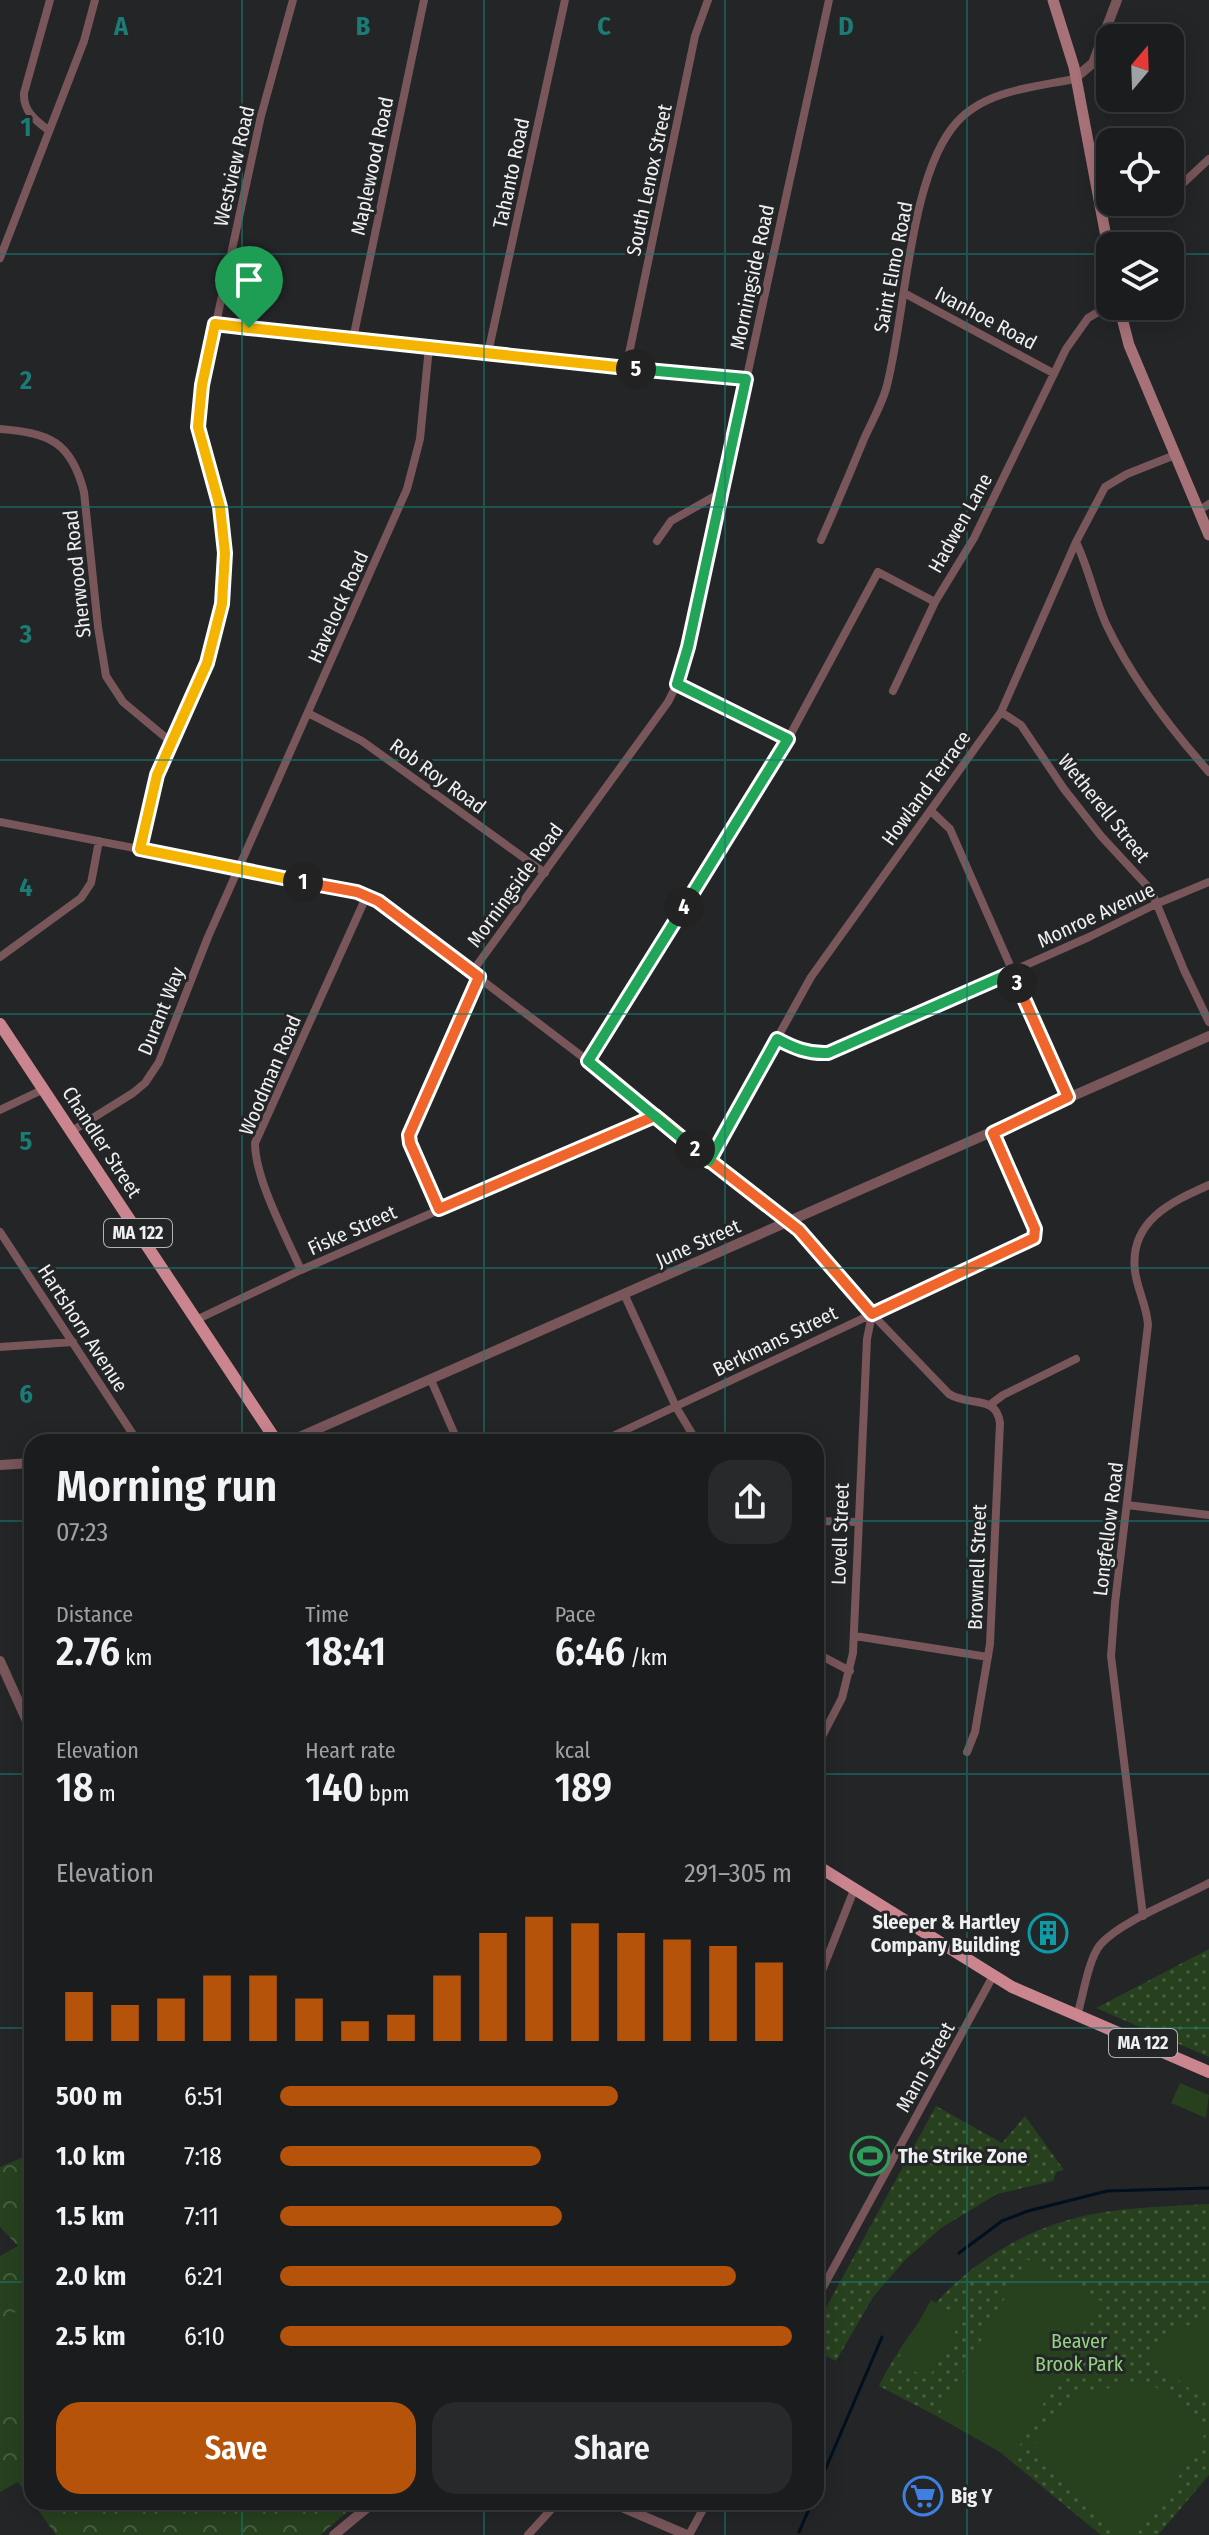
<!DOCTYPE html>
<html lang="en">
<head>
<meta charset="utf-8">
<style>
	:root { --surface:#1a1c1d; --page:#27292a; --text:#f1f3f6; --muted:#9fa1a4; --line:#383a3b; --accent:#b45309 }
	body { margin:0; font-family:"Fira Sans Condensed",sans-serif; background:var(--page); color:var(--text); height:100vh; display:flex; flex-direction:column; font-size:30px; white-space:nowrap }
	* { box-sizing:border-box; margin:0 }
	p { font-size:26px; color:var(--muted) }
	.icon { flex:none; width:44px; height:44px; fill:none; stroke:currentColor; stroke-width:2; stroke-linecap:round; stroke-linejoin:round }
	.map { position:relative; flex:1; overflow:hidden }
	.side { position:absolute; left:24px; top:1434px; width:800px; height:1076px; display:flex; flex-direction:column; background:var(--surface); border-radius:24px; box-shadow:0 4px 20px #0003,0 0 0 2px var(--line) }
	.side>* { flex:none }
	.needle { width:52px; rotate:19deg }
	.tools { position:absolute; left:1096px; top:24px; display:grid; gap:16px }
	.tools a { display:grid; place-items:center; width:88px; height:88px; border-radius:16px; background:var(--surface); box-shadow:0 4px 20px #0003,0 0 0 2px var(--line); font-size:40px }
	.pin { position:absolute; display:grid; place-items:center; width:68px; height:68px; color:#fff; margin:-82px -34px; border-radius:50% 50% 50% 0; rotate:-45deg; box-shadow:0 0 8px #0007 }
	.pin .icon { rotate:45deg }
	.km { position:absolute; width:40px; height:40px; margin:-20px; border-radius:50%; background:#222; color:#fff; font-size:22px; line-height:40px; text-align:center }
	.round { display:grid; place-items:center; flex:none; width:84px; height:84px; border-radius:24px; background:var(--page) }
	.head { display:flex; align-items:center; justify-content:space-between; height:136px; padding:0 32px }
	h1 { font-size:44px; font-weight:600; line-height:60px }
	.metrics { display:grid; grid-template-columns:repeat(3,1fr); gap:12px; height:136px; padding:8px 32px }
	.metrics div { display:grid; align-content:center }
	.metrics b { font-size:40px; font-weight:600 }
	.metrics small { font-size:22px; font-weight:400 }
	.metrics p { font-size:22px }
	.chart { height:224px; padding:16px 32px }
	.chart p { display:flex; justify-content:space-between }
	.chart svg { width:100%; height:144px; margin-top:8px; stroke:var(--accent); stroke-width:6 }
	.cta { display:flex; gap:16px; margin-top:auto; padding:16px 32px }
	.cta a { flex:1; height:92px; border-radius:24px; background:var(--accent); color:#fff; font-size:32px; font-weight:600; line-height:92px; text-align:center }
	.cta a+a { background:var(--page); color:var(--text) }
	ul { padding:0 32px; list-style:none; font-size:26px }
	li { display:grid; grid-template-columns:128px 96px 1fr; align-items:center; height:60px }
	li i { height:20px; border-radius:10px; background:var(--accent) }
	.map>svg:first-child { display:block }
	.grass { fill:url(#grass-dots) }
	.forest { fill:url(#forest-crowns) }
	.garden { fill:#27411e }
	.lines { fill:none; stroke-linecap:round; stroke-linejoin:round }
	.stream { stroke:#01101f; stroke-width:3 }
	.minor { stroke:#78565a; stroke-width:8 }
	.tertiary { stroke:#78565a; stroke-width:10 }
	.secondary { stroke:#a67177; stroke-width:11 }
	.primary { stroke:#ca858e; stroke-width:12 }
	.split-1-casing { stroke:#fff; stroke-width:16 }
	.split-2-casing { stroke:#fff; stroke-width:16 }
	.split-3-casing { stroke:#fff; stroke-width:16 }
	.split-4-casing { stroke:#fff; stroke-width:16 }
	.split-5-casing { stroke:#fff; stroke-width:16 }
	.split-6-casing { stroke:#fff; stroke-width:16 }
	.split-1 { stroke:#f5b400; stroke-width:10 }
	.split-2 { stroke:#f0652b; stroke-width:10 }
	.split-3 { stroke:#f0652b; stroke-width:10 }
	.split-4 { stroke:#22a559; stroke-width:10 }
	.split-5 { stroke:#22a559; stroke-width:10 }
	.split-6 { stroke:#f5b400; stroke-width:10 }
	.grid { fill:none; stroke:#1a7c75; stroke-width:2; stroke-opacity:0.55 }
	.labels { text-anchor:middle; dominant-baseline:central; stroke-width:6; stroke-linejoin:round; paint-order:stroke }
	.shield { fill:#232527; stroke:#b2b3b4; stroke-width:2 }
	.shield-label { font-size:18px; font-weight:bold; fill:#eff0f1 }
	.street-label { font-size:20px; fill:#eff0f1; stroke:#232527 }
	.poi-label { font-size:20px; font-weight:bold; fill:#eff0f1; stroke:#232527; text-anchor:start }
	.park-label { font-size:20px; fill:#93d37f; stroke:#232527 }
	.grid-label { font-size:26px; text-anchor:middle; font-weight:bold; fill:#1a7c75; stroke:#232527; stroke-width:6; stroke-linejoin:round; paint-order:stroke }
</style>
</head>
<body>
<div class="map">
<svg width="1209" height="2535" viewBox="0 0 1209 2535">
	<defs>
		<pattern id="grass-dots" width="8" height="8" patternUnits="userSpaceOnUse" patternTransform="scale(2)"><rect width="8" height="8" fill="#27411e"/><path d="M2 2h.1M6 6h.1" fill="none" stroke="#475d3f" stroke-width="1.8" stroke-linecap="round"/></pattern>
		<pattern id="forest-crowns" width="20" height="18" patternUnits="userSpaceOnUse" patternTransform="scale(2)"><rect width="20" height="18" fill="#27411e"/><path d="M2 6a3 3 0 1 1 6 0M12 15a3 3 0 1 1 6 0" fill="none" stroke="#475d3f"/></pattern>
	</defs>
	<rect width="100%" height="100%" fill="#232527"/>
	<path class="grass" d="M 1209,1949 L 1209,2057 L 1096,2008 Z
		M 936,2106 L 1002,2143 L 1025,2116 L 1064,2170 L 1056,2172 L 1053,2181 L 997,2194 L 941,2228 L 905,2260 L 873,2297 L 836,2361 L 816,2351 L 816,2326 Z
		M 1209,2204 L 1209,2475 L 1158,2535 L 1101,2535 L 990,2444 L 879,2386 C 923,2297 998,2231 1098,2213 C 1135,2207 1172,2206 1209,2204 Z"/>
	<path class="forest" d="M 32,2153 L 32,2502 L 359,2502 L 320,2535 L 56,2535 L 18,2482 L 0,2492 L 0,2256 L 18,2246 L 0,2227 L 0,2167 Z"/>
	<path class="garden" d="M 1180,2083 L 1209,2095 L 1206,2118 L 1171,2103 Z
		M 1027,2259 L 1101,2301 L 1012,2459 L 938,2417 Z
		M 931,2300 L 963,2318 L 928,2379 L 897,2361 Z
		M 31,2303 L 32,2403 L 11,2410 L 0,2382 L 0,2321 Z
		M 1209,2318 L 1209,2404 L 1152,2359 C 1164,2335 1185,2325 1209,2318 Z
		M 1150,2383 L 1209,2427 L 1168,2494 L 1137,2534 L 1121,2534 L 1084,2504 L 1029,2450 L 1080,2392 Z"/>
	<g class="lines">
		<path class="stream" d="M 959,2253 L 1002,2221 L 1028,2211 L 1107,2191 L 1209,2188
			M 816,2491 L 882,2337
			M 799,2532 L 812,2502"/>
		<path class="minor" d="M 48,130 C 35,120 23,111 24,93 L 50,0
			M 1170,191 L 1179,187 L 1209,159
			M 1100,206 L 1125,202
			M 0,258 L 84,41 L 95,0
			M 904,293 L 1053,373
			M 215,324 L 746,379
			M 353,339 L 424,0
			M 488,353 L 565,0
			M 626,368 L 695,36 L 708,0
			M 0,429 C 49,433 71,441 84,492 L 98,627 L 106,676 L 123,702 L 171,742
			M 1198,511 L 1209,504
			M 821,540 C 836,506 850,473 864,439 C 871,423 881,406 886,389 C 906,317 908,176 957,122 C 986,90 1035,87 1074,79
			M 657,541 L 671,521 L 722,492
			M 1076,542 C 1089,569 1094,597 1106,624 C 1132,679 1169,727 1209,772
			M 677,684 L 788,739 L 878,572 L 935,602 L 974,538 L 1066,349 L 1088,318 L 1110,305
			M 893,691 L 935,602
			M 1001,712 L 1021,725 L 1064,789 L 1101,836 L 1151,890 L 1184,970 L 1209,1022
			M 308,713 L 362,741 L 545,873
			M 931,811 L 950,829 L 1068,1097
			M 0,822 L 345,889 L 378,901 L 588,1061 L 799,1230 L 872,1314 L 949,1394 C 970,1407 996,1394 1000,1423 L 990,1644 L 975,1732 L 967,1752
			M 140,849 C 146,822 150,793 160,766 C 183,706 218,655 224,589 C 227,562 225,531 219,504 C 210,462 195,444 200,397 L 261,116 L 293,0
			M 0,957 L 81,898 L 91,883 L 99,841
			M 472,972 L 668,702 L 677,684 L 688,647 L 829,0
			M 777,1039 C 794,1048 808,1054 828,1053 L 1089,937 L 1156,904 L 1209,882
			M 588,1061 L 788,739
			M 0,1110 L 44,1089
			M 72,1131 L 133,1093 L 145,1083 L 159,1062 L 208,937 L 407,489 L 420,439 L 429,347
			M 709,1161 L 811,977 L 1001,712 L 1076,542 L 1105,487 L 1127,474 L 1175,455
			M 439,1209 L 410,1143 L 409,1135 L 479,977
			M 0,1232 L 138,1442
			M 301,1270 C 286,1236 255,1179 255,1143 L 367,895
			M 625,1296 L 676,1407 L 697,1442
			M 196,1320 L 301,1270 L 655,1116
			M 0,1347 L 73,1342
			M 431,1380 L 458,1442
			M 991,1404 L 1003,1395 L 1076,1359
			M 600,1442 L 1034,1238 L 1035,1229 L 993,1133
			M 1127,1505 L 1209,1515
			M 816,1521 L 858,1522
			M 855,1636 L 988,1657
			M 816,1653 L 850,1671
			M 816,1748 L 842,1698 L 853,1653 L 867,1339 L 872,1314
			M 1143,1916 L 1111,1656 L 1115,1603 L 1148,1325 C 1147,1306 1137,1289 1135,1271 C 1129,1221 1171,1202 1209,1185
			M 816,1986 L 854,1890
			M 1077,2016 C 1083,1997 1088,1960 1100,1945 C 1120,1921 1180,1899 1209,1883
			M 816,2300 L 993,1976
			M 528,2535 L 558,2502
			M 689,2535 L 707,2502"/>
		<path class="tertiary" d="M 1074,79 L 1093,63 L 1117,0
			M 288,1442 L 1209,1036
			M 0,1465 L 32,1463
			M 0,1661 L 32,1732
			M 610,2502 L 687,2535
			M 334,2535 L 374,2502"/>
		<path class="secondary" d="M 1053,0 L 1074,67 L 1110,258
			M 1119,306 L 1129,345 L 1209,535"/>
		<path class="primary" d="M 0,1024 L 277,1442
			M 816,1865 L 1012,1987 L 1209,2072"/>
	</g>
	<g class="lines">
		<g class="split-1-casing">
			<path id="split-1" d="M 249,328 L 215,324 L 202,385 L 198,427 L 220,507 L 225,553 L 222,604 L 207,663 L 157,775 L 140,849 L 303,882"/>
		</g>
		<g class="split-2-casing">
			<path id="split-2" d="M 303,882 L 357,892 L 378,901 L 479,977 L 409,1135 L 410,1143 L 439,1209 L 655,1116 L 695,1149"/>
		</g>
		<g class="split-3-casing">
			<path id="split-3" d="M 695,1149 L 799,1230 L 872,1314 L 1034,1238 L 1035,1229 L 993,1133 L 1068,1097 L 1017,983"/>
		</g>
		<g class="split-4-casing">
			<path id="split-4" d="M 684,907 L 588,1061 L 709,1161 L 777,1039 C 794,1048 808,1054 828,1053 L 1013,972 L 1017,983"/>
		</g>
		<g class="split-5-casing">
			<path id="split-5" d="M 636,369 L 746,379 L 688,647 L 677,684 L 788,739 L 684,907"/>
		</g>
		<g class="split-6-casing">
			<path id="split-6" d="M 249,328 L 636,369"/>
		</g>
		<use href="#split-1" class="split-1"/>
		<use href="#split-2" class="split-2"/>
		<use href="#split-3" class="split-3"/>
		<use href="#split-4" class="split-4"/>
		<use href="#split-5" class="split-5"/>
		<use href="#split-6" class="split-6"/>
	</g>
	<path class="grid" d="M 242,0 L 242,1442M 484,0 L 484,1442M 725,0 L 725,1442M 967,0 L 967,2535M 0,254 L 1110,254M 1170,254 L 1209,254M 0,507 L 1209,507M 0,760 L 1209,760M 0,1014 L 1209,1014M 0,1268 L 1209,1268M 0,1521 L 32,1521M 816,1521 L 1209,1521M 0,1774 L 32,1774M 816,1774 L 1209,1774M 0,2028 L 32,2028M 816,2028 L 1209,2028M 0,2282 L 32,2282M 816,2282 L 1209,2282M 242,2502 L 242,2535M 484,2502 L 484,2535M 725,2502 L 725,2535"/>
	<defs>
		<g id="building-ring" transform="scale(2)"><circle r="9.5" fill="#232527" stroke="#0f9aa8" stroke-width="1.5"/><path d="M-4-6H4V6H1V3H-1V6H-4ZM-2.5-4.3h1.7v1.8h-1.7ZM.8-4.3h1.7v1.8H.8ZM-2.5-1h1.7V.8h-1.7ZM.8-1h1.7V.8H.8Z" fill="#0f9aa8"/></g>
		<g id="stadium-ring" transform="scale(2)"><circle r="9.5" fill="#232527" stroke="#2e9e5b" stroke-width="1.5"/><path d="M0-5a6.5 5 0 1 0 0 10a6.5 5 0 1 0 0-10ZM-3.5-1.8h7v3.6h-7Z" fill="#2e9e5b"/></g>
		<g id="supermarket-ring" transform="scale(2)"><circle r="9.5" fill="#232527" stroke="#3f7fe0" stroke-width="1.5"/><path d="M-6-5.5h2.5l.6 2H6L4.5 2H-2.5L-4.4-4H-6ZM-1.5 3.2a1.3 1.3 0 1 0 .1 0ZM3 3.2a1.3 1.3 0 1 0 .1 0Z" fill="#3f7fe0"/></g>
	</defs>
	<g fill-rule="evenodd">
		<use href="#building-ring" x="1048" y="1933"/>
		<use href="#stadium-ring" x="870" y="2156"/>
		<use href="#supermarket-ring" x="923" y="2496"/>
	</g>
	<g class="labels">
		<g class="shield">
			<rect x="104" y="1219" width="68" height="28" rx="6"/>
			<rect x="1109" y="2029" width="68" height="28" rx="6"/>
		</g>
		<g class="shield-label">
			<text x="138" y="1233">MA 122</text>
			<text x="1143" y="2043">MA 122</text>
		</g>
		<g class="street-label">
			<text transform="translate(234 166) rotate(-77)">Westview Road</text>
			<text transform="translate(372 166) rotate(-78)">Maplewood Road</text>
			<text transform="translate(511 173) rotate(-78)">Tahanto Road</text>
			<text transform="translate(649 180) rotate(-78)">South Lenox Street</text>
			<text transform="translate(893 267) rotate(-79)">Saint Elmo Road</text>
			<text transform="translate(752 277) rotate(-78)">Morningside Road</text>
			<text transform="translate(986 318) rotate(28)">Ivanhoe Road</text>
			<text transform="translate(960 523) rotate(-61)">Hadwen Lane</text>
			<text transform="translate(77 574) rotate(-96)">Sherwood Road</text>
			<text transform="translate(338 607) rotate(-66)">Havelock Road</text>
			<text transform="translate(438 776) rotate(36)">Rob Roy Road</text>
			<text transform="translate(926 788) rotate(-54)">Howland Terrace</text>
			<text transform="translate(1104 808) rotate(51)">Wetherell Street</text>
			<text transform="translate(515 885) rotate(-54)">Morningside Road</text>
			<text transform="translate(1096 915) rotate(-25)">Monroe Avenue</text>
			<text transform="translate(161 1011) rotate(-68)">Durant Way</text>
			<text transform="translate(270 1075) rotate(-67)">Woodman Road</text>
			<text transform="translate(102 1142) rotate(57)">Chandler Street</text>
			<text transform="translate(352 1230) rotate(-24)">Fiske Street</text>
			<text transform="translate(698 1243) rotate(-24)">June Street</text>
			<text transform="translate(83 1328) rotate(57)">Hartshorn Avenue</text>
			<text transform="translate(775 1341) rotate(-26)">Berkmans Street</text>
			<text transform="translate(1108 1529) rotate(-83)">Longfellow Road</text>
			<text transform="translate(840 1534) rotate(-88)">Lovell Street</text>
			<text transform="translate(977 1567) rotate(-88)">Brownell Street</text>
			<text transform="translate(925 2067) rotate(-61)">Mann Street</text>
		</g>
		<g class="poi-label">
			<text x="1020" y="1922" text-anchor="end">Sleeper &amp; Hartley<tspan x="1020" dy="23">Company Building</tspan></text>
			<text x="898" y="2156">The Strike Zone</text>
			<text x="951" y="2496">Big Y</text>
		</g>
		<g class="park-label">
			<text x="1079" y="2341">Beaver<tspan x="1079" dy="23">Brook Park</tspan></text>
		</g>
	</g>
	<g class="grid-label">
		<text x="121" y="35">A</text>
		<text x="363" y="35">B</text>
		<text x="604" y="35">C</text>
		<text x="846" y="35">D</text>
		<text x="26" y="136">1</text>
		<text x="26" y="389">2</text>
		<text x="26" y="643">3</text>
		<text x="26" y="896">4</text>
		<text x="26" y="1150">5</text>
		<text x="26" y="1403">6</text>
	</g>
</svg>
<div class="tools">
<a><svg class="needle" viewBox="-14 -14 28 28"><path d="M0-13l5 13h-10z" fill="#e53935"/><path d="M0 13l5-13h-10z" fill="#9fa1a4"/></svg></a>
<a><svg class="icon" aria-label="locate" viewBox="0 0 24 24"><circle cx="12" cy="12" r="6"/><path d="M12 2v4M12 18v4M2 12h4M18 12h4"/></svg></a>
<a><svg class="icon" aria-label="layers" viewBox="0 0 24 24"><path d="M12 4l9 5-9 5-9-5zM3 14l9 5 9-5"/></svg></a>
</div>
<div class="pin" style="left:249px;top:328px;background:#1e9e55"><svg class="icon" aria-label="arrive" viewBox="0 0 24 24"><path d="M6 21V4h12l-3 4 3 4H6"/></svg></div>
<b class="km" style="left:303px;top:882px">1</b>
<b class="km" style="left:695px;top:1149px">2</b>
<b class="km" style="left:1017px;top:983px">3</b>
<b class="km" style="left:684px;top:907px">4</b>
<b class="km" style="left:636px;top:369px">5</b>
<section class="side">
<div class="head"><div><h1>Morning run</h1><p>07:23</p></div><a class="round"><svg class="icon" aria-label="share" viewBox="0 0 24 24"><path d="M12 15V3M7 8l5-5 5 5M5 13v7h14v-7"/></svg></a></div>
<div class="metrics">
<div><p>Distance</p><b>2.76<small> km</small></b></div>
<div><p>Time</p><b>18:41</b></div>
<div><p>Pace</p><b>6:46<small> /km</small></b></div>
</div>
<div class="metrics">
<div><p>Elevation</p><b>18<small> m</small></b></div>
<div><p>Heart rate</p><b>140<small> bpm</small></b></div>
<div><p>kcal</p><b>189</b></div>
</div>
<div class="chart"><p><span>Elevation</span>291–305 m</p>
<svg viewBox="0 0 160 44" preserveAspectRatio="none"><path d="M5 44V29M15 44V33M25 44V31M35 44V24M45 44V24M55 44V31M65 44V38M75 44V36M85 44V24M95 44V11M105 44V6M115 44V8M125 44V11M135 44V13M145 44V15M155 44V20"/></svg>
</div>
<ul>
<li><b>500 m</b>6:51<i style="width:66%"></i></li>
<li><b>1.0 km</b>7:18<i style="width:51%"></i></li>
<li><b>1.5 km</b>7:11<i style="width:55%"></i></li>
<li><b>2.0 km</b>6:21<i style="width:89%"></i></li>
<li><b>2.5 km</b>6:10<i style="width:100%"></i></li>
</ul>
<div class="cta"><a>Save</a><a>Share</a></div>
</section>
</div>
</body>
</html>
